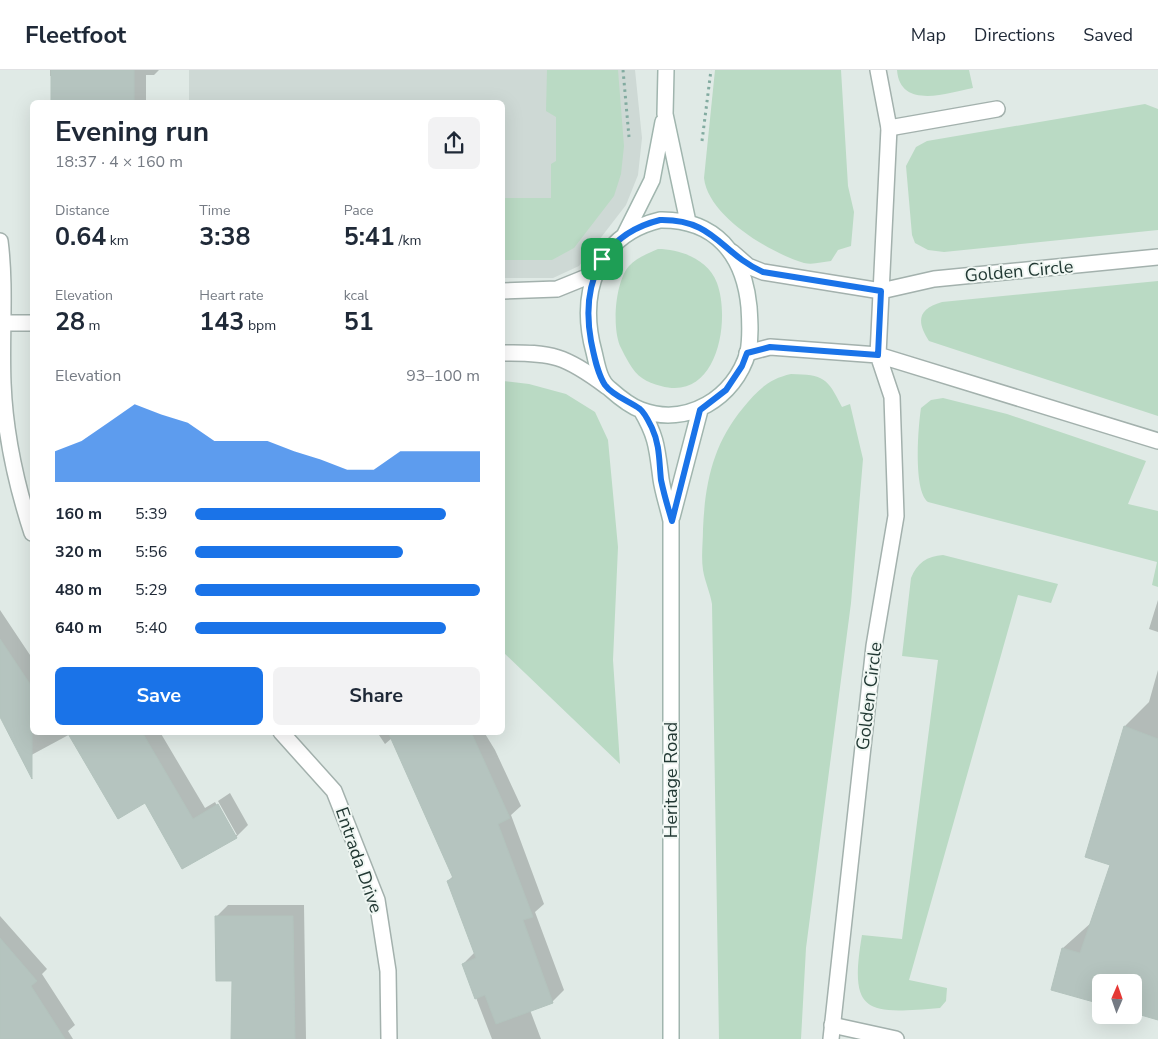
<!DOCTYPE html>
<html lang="en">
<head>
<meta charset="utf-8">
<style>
	:root { --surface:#fff; --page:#f2f2f3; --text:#1f2937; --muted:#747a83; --line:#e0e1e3; --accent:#1a73e8 }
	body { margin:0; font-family:"Nunito Sans",sans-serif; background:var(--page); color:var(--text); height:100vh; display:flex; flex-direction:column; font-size:19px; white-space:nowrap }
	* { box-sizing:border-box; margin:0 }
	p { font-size:16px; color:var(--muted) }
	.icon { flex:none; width:28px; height:28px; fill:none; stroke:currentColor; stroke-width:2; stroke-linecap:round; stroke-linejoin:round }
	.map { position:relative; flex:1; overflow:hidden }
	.panel { position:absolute; left:30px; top:30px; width:475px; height:635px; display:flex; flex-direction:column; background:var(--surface); border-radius:8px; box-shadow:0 5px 20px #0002 }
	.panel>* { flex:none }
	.needle { width:32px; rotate:2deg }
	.tools { position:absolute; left:1092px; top:904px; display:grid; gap:10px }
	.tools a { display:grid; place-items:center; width:50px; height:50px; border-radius:8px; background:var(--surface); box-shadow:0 5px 20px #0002; font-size:25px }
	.pin { position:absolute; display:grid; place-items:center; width:42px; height:42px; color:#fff; margin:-21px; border-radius:10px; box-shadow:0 2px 8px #0006 }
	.round { display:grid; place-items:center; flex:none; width:52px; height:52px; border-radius:8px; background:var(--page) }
	.head { display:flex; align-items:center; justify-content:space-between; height:85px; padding:0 25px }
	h1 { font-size:28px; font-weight:700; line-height:38px }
	.stats { display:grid; grid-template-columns:repeat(3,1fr); gap:8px; height:85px; padding:5px 25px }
	.stats div { display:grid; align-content:center }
	.stats b { font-size:25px; font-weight:700 }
	.stats small { font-size:14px; font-weight:400 }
	.stats p { font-size:14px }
	.chart { height:140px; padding:10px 25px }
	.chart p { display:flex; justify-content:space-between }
	.chart svg { width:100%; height:90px; margin-top:5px; fill:var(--accent); opacity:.7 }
	.primary-button { display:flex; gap:10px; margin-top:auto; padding:10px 25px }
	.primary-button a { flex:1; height:58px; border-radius:8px; background:var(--accent); color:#fff; font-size:20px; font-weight:700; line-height:58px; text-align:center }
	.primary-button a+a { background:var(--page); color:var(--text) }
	ul { padding:0 25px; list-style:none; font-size:16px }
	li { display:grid; grid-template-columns:80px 60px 1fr; align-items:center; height:38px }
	li i { height:12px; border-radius:6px; background:var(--accent) }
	header { display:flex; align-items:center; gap:30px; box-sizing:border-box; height:70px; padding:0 25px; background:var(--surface); border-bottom:1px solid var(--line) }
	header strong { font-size:24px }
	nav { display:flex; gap:28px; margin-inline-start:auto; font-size:18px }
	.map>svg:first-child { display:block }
	.built { fill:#ced9d5 }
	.green { fill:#badac4 }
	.shadow { fill:#0003 }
	.building { fill:#b5c4bf; stroke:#b3c3bd }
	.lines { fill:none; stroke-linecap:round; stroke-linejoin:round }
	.service-casing { stroke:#a3b1ad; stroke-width:18 }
	.minor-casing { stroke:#a3b1ad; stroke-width:18 }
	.secondary-casing { stroke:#a0b5ae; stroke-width:18 }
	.path { stroke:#82aba0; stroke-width:3; stroke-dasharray:2.5 4; stroke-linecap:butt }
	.service { stroke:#fff; stroke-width:15 }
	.minor { stroke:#fff; stroke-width:15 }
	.secondary { stroke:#fff; stroke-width:15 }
	.route-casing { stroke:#fff; stroke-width:10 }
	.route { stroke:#1a73e8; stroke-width:6 }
	.labels { text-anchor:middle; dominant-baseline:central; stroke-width:4; stroke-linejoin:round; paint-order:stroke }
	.street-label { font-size:18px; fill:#223934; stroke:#f0f7f3 }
</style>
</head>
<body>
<header>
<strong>Fleetfoot</strong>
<nav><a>Map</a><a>Directions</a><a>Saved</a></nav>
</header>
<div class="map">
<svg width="1158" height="969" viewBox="0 0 1158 969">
	<rect width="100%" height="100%" fill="#e0eae6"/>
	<path class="built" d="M 189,0 L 635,0 L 642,68 L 638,105 L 626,135 L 579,196 L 553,208 L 503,208 L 502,32 L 189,32 Z"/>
	<path class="green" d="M 547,0 L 618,0 L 624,76 L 621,104 L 614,126 L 574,178 L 552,190 L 503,190 L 503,128 L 551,128 L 551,94 L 556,91 L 556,47 L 546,41 Z
		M 715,0 L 841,0 L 848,116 L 854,142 L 851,176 L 838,180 L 831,191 C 822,192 813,195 804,193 C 770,183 708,146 704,108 Z
		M 897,0 L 969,0 L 973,18 C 948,23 900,40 897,0 Z
		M 1145,34 L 1158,39 L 1158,160 L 944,182 L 928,180 L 915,173 L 912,165 L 906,96 L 916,77 L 927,71 Z
		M 658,179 C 680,179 708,189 717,213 C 731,251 717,332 661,316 C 646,312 637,307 629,293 C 626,288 623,282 620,276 C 612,257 615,212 629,196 C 636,188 649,183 658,179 Z
		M 1158,211 L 1158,346 L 929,271 C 916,251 918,239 942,232 Z
		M 791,304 C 824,305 827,307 842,337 L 850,334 L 863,389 L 851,533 L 806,878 L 801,969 L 719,969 L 712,534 C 710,522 705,512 703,500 C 701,487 703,472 703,459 C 705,413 713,374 743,338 C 757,321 768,309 791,304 Z
		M 503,311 L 529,314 L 566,324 L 595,342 L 608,370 L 618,477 L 613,590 L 620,694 L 503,582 Z
		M 943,328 L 1007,344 L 1146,391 L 1128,434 L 1158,441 L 1158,517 L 1152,515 L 1157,492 L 928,432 C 913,421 918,357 921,338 L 931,330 Z
		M 943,485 L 1058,514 L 1051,533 L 1018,525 L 909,910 L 947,918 L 946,931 L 940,938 C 868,944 848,946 862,865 L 902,869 L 938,590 L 902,586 L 911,508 C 917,493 927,486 943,485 Z"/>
	<path class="shadow" d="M 50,0 L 159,0 L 154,5 L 146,5 L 146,32 L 53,32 L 53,6 L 50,6 Z
		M 1158,530 L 1158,562 L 1149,559 Z
		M 0,540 L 32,588 L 32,662 L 74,662 L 24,689 L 0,644 Z
		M 1158,600 L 1158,949 L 1134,942 L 1134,912 L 1101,912 L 1101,933 L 1052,919 L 1063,878 L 1092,852 L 1112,795 L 1087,786 L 1125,656 L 1149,632 Z
		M 131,662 L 160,662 L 205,738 L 215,732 L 234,765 L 237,765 L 218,731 L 230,723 L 248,755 L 236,767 L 182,797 Z
		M 377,662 L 484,662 L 495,680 L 521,736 L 511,745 L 544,834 L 535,842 L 564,920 L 552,932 L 530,940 L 541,969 L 492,969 L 463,894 L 475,882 L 448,811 L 454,805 L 392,668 L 385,674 Z
		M 228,835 L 304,835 L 306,969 L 233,969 L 233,910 L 216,847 Z
		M 0,846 L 47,899 L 42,904 L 75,955 L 68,961 L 73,969 L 0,969 Z"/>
	<path class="building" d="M 51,0 L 134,0 L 134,32 L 51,32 Z
		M 0,569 L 32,617 L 32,709 L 0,647 Z
		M 1124,656 L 1158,669 L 1158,950 L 1134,943 L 1134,912 L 1101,912 L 1101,934 L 1051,920 L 1062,878 L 1080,883 L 1110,795 L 1085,787 Z
		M 67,662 L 142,662 L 193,749 L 218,734 L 237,768 L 182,799 L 145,733 L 118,749 Z
		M 388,662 L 471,662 L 510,748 L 498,754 L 533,847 L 523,850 L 553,933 L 496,954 L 485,925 L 475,929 L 462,894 L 476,888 L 447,811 L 453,808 Z
		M 215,846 L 293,846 L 295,969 L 231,969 L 232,911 L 216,911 Z
		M 0,868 L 37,911 L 31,916 L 65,969 L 0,969 Z"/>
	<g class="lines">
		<g class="service-casing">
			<path id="service" d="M 889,58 L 997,39
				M 832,955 L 896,969"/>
		</g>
		<g class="minor-casing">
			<path id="minor" d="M 0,171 C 6,218 1,265 3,313 C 5,365 16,414 32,463
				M 732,182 L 748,196 L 763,202 L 881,221 L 934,209 L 1158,187
				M 502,221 L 557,219 L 594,204
				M 0,253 L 32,253
				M 502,283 C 552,282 566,286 606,316
				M 747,283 L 770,277 L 878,285 L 1158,371
				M 281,662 L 334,721 L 377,830 L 388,901 L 389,969
				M 831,969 L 874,576 L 896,446 L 892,327 L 878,285 L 889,58 L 878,0"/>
		</g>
		<g class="secondary-casing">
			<path id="secondary" d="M 666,0 L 665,44 L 688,152
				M 660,150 C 715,149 744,184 749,237 C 750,252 751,267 748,282 C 735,328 687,357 641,340 C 630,336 619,327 610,319 C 599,311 597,294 594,282 C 578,223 597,165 660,150 Z
				M 625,164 L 652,110 L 663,52
				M 641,340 C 657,367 657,379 661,409 C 663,423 668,437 671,451 L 671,969
				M 672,447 L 700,340"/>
		</g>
		<path class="path" d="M 623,0 L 629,67
			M 702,71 L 711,0"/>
		<use href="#service" class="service"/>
		<use href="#minor" class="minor"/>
		<use href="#secondary" class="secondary"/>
	</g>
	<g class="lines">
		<g class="route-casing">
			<path id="route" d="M 660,150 C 715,149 720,183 763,202 L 881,221 L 878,285 L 770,277 L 747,283 L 742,296 L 726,320 L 700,340 L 672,451 C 668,438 664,424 661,410 C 659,392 660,375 652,358 C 649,352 645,343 640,339 C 629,331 613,326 605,315 C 597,303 594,285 591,271 C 581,215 600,165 660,150 Z"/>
		</g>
		<use href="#route" class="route"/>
	</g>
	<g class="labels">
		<g class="street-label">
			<text transform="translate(1019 201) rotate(-5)">Golden Circle</text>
			<text transform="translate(869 626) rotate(-83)">Golden Circle</text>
			<text transform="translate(671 710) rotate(-90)">Heritage Road</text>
			<text transform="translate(359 790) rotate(71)">Entrada Drive</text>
		</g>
	</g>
</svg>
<div class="tools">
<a><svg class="needle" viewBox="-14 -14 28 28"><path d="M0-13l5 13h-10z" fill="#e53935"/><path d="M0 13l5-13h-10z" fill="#747a83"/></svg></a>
</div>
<div class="pin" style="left:602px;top:189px;background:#1e9e55"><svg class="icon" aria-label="arrive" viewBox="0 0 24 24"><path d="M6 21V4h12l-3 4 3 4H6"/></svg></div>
<section class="panel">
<div class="head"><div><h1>Evening run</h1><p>18:37 · 4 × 160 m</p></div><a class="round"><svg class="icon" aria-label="share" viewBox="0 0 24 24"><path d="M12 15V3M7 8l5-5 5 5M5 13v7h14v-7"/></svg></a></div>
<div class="stats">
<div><p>Distance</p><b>0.64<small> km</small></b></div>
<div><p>Time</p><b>3:38</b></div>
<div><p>Pace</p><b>5:41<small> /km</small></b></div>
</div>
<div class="stats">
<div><p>Elevation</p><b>28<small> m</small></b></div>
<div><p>Heart rate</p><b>143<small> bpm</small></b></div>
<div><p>kcal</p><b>51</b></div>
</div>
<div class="chart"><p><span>Elevation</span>93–100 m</p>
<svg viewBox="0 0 160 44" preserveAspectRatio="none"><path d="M0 44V29L10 24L20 15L30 6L40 11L50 15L60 24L70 24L80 24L90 29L100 33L110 38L120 38L130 29L140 29L150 29L160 29V44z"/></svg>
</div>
<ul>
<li><b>160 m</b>5:39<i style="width:88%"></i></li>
<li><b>320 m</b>5:56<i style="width:73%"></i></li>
<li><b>480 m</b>5:29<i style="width:100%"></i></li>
<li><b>640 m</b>5:40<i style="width:88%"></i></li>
</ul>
<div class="primary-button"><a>Save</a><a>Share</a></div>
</section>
</div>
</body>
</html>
